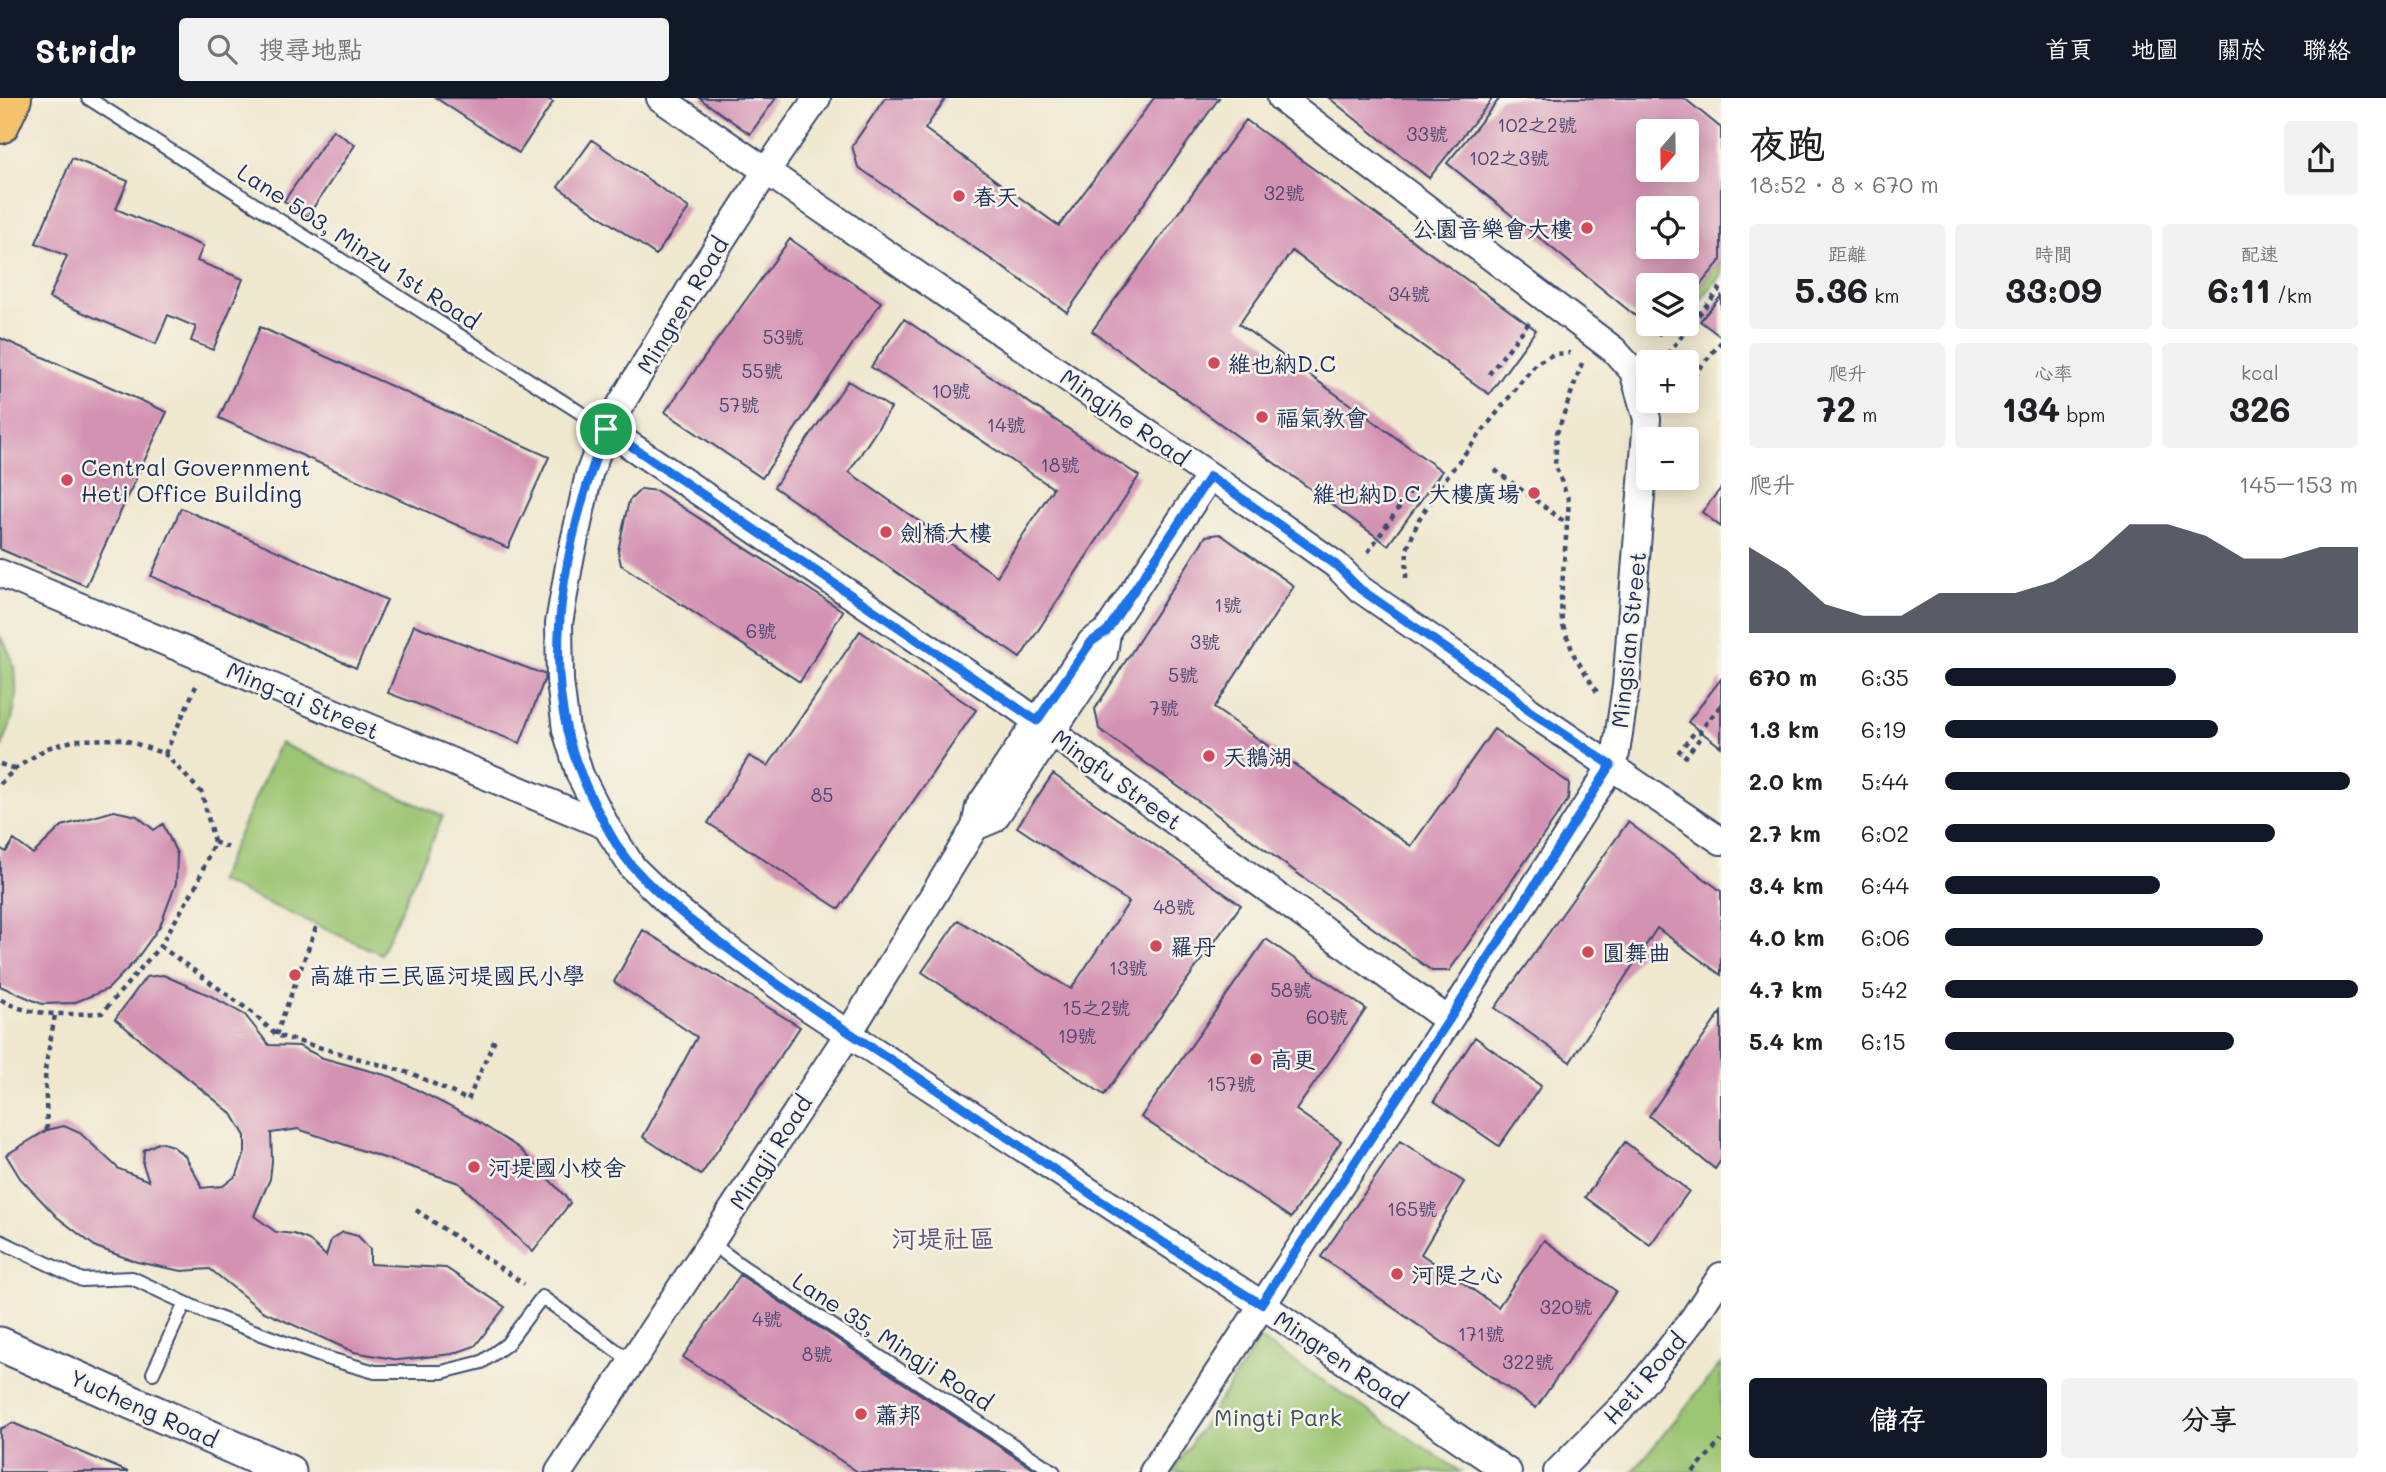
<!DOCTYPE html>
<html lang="zh-TW">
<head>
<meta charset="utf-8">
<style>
	:root { --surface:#fff; --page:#f2f2f2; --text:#202124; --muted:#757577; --accent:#111827 }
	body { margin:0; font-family:Mali,"LXGW WenKai TC",sans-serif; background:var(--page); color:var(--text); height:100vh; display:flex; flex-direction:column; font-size:26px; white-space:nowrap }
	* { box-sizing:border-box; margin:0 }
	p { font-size:23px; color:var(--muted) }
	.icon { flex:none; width:38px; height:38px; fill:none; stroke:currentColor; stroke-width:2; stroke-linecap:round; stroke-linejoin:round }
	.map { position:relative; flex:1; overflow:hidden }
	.details { display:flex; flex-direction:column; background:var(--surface); width:665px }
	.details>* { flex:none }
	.needle { width:46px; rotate:200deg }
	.buttons { position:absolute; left:1636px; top:21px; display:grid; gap:14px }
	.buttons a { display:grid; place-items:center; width:63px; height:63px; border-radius:7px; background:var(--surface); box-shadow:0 4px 18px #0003; font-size:35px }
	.pin { position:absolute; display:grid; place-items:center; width:60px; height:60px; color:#fff; margin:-30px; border:4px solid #fff; border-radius:50%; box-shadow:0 2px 7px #0007 }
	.round { display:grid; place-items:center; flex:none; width:74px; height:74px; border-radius:7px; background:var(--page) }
	.summary { display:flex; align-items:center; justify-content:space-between; height:119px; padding:0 28px }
	h1 { font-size:38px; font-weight:700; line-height:52px }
	.metrics { display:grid; grid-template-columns:repeat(3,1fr); gap:10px; height:119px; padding:7px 28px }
	.metrics div { display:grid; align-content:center; border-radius:7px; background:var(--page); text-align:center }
	.metrics b { font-size:35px; font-weight:700 }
	.metrics small { font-size:19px; font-weight:400 }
	.metrics p { font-size:19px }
	.chart { height:196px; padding:14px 28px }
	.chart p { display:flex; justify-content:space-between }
	.chart svg { width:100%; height:126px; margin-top:7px; fill:var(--accent); opacity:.7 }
	.button { display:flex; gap:14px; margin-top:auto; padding:14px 28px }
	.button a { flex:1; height:80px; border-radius:7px; background:var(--accent); color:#fff; font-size:28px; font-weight:700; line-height:80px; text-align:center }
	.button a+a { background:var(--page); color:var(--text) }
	ul { padding:0 28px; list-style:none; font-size:23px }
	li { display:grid; grid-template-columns:112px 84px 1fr; align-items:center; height:52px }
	li i { height:18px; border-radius:9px; background:var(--accent) }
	header { display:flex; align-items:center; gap:42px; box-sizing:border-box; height:98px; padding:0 35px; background:var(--accent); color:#fff }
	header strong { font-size:33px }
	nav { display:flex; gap:38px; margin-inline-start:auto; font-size:24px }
	.search { width:490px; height:63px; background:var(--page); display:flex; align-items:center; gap:18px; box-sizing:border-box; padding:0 24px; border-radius:7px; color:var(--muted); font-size:26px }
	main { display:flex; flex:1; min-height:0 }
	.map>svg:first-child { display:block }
	.green { fill:#9cc572; stroke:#5c7a68; stroke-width:2 }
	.building { fill:#d492b2; fill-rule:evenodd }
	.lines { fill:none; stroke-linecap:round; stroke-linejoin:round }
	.service-casing { stroke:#3b4b6f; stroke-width:16 }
	.minor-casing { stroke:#3b4b6f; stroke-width:30 }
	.tertiary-casing { stroke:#3b4b6f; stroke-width:37 }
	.primary-casing { stroke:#3b4b6f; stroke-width:42 }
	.path { stroke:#3b4b6f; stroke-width:4.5; stroke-dasharray:5 5; stroke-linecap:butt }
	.service { stroke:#fff; stroke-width:12 }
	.minor { stroke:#fff; stroke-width:26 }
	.tertiary { stroke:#fff; stroke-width:33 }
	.primary { stroke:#f3c26a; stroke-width:38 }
	.route-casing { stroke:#fff; stroke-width:14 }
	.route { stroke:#1a73e8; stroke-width:9 }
	.poi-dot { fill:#d1495b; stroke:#f7f3e8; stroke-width:2.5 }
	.labels { text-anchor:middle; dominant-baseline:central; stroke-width:5; stroke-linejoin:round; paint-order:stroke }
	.number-label { font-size:19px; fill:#494873 }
	.poi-label { font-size:23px; fill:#1b2f5e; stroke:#f7f3e8; text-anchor:start }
	.street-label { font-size:23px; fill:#1b2f5e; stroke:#f7f3e8 }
	.park-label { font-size:23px; fill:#3b5463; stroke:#f7f3e8 }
	.quarter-label { font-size:26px; fill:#5c527b; stroke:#f7f3e8 }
</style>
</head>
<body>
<header>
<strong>Stridr</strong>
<div class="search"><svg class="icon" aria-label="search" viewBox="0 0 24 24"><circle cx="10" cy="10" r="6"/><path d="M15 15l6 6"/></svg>搜尋地點</div>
<nav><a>首頁</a><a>地圖</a><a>關於</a><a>聯絡</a></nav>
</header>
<main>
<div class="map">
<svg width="1721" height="1374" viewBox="0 0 1721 1374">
	<rect width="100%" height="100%" fill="#f7f3e8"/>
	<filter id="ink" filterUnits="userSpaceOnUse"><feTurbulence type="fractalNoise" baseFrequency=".0143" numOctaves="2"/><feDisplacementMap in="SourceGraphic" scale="14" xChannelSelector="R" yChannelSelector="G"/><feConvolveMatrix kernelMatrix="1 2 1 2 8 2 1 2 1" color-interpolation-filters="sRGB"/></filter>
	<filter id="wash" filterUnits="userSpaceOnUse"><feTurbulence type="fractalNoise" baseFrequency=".00686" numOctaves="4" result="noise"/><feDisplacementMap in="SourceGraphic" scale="28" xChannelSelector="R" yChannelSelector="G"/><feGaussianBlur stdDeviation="1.57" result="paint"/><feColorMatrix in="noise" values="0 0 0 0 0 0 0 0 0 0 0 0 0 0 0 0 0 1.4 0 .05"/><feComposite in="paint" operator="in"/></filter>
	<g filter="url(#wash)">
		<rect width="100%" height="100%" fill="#efe8cf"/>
		<path class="green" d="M 1721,162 L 1721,177 L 1687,219 L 1687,203 Z
			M 0,538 C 25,574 18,615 0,652 Z
			M 280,645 L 443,718 L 381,856 L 218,783 Z
			M 1260,1241 L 1461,1374 L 1172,1374 Z
			M 1721,1265 L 1721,1374 L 1633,1374 Z"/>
		<g id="blocks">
			<path class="building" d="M 436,0 L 546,0 L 553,4 L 519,55 Z
				M 699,0 L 776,0 L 750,36 Z
				M 885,0 L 946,0 L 925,31 L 1059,128 L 1154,0 L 1219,0 L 1067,214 L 858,69 L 852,48 Z
				M 1329,0 L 1493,0 L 1429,80 Z
				M 1500,0 L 1684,0 L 1721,30 L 1721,162 L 1687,203 L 1687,187 L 1648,187 L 1648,226 L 1668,226 L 1659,237 L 1447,65 ZM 1648,33 L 1687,33 L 1687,72 L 1648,72 ZM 1648,110 L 1687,110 L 1687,149 L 1648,149 Z
				M 1246,22 L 1536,232 L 1489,296 L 1292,153 L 1239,226 L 1442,373 L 1388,447 L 1092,233 Z
				M 333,32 L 355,47 L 307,119 L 284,103 Z
				M 592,42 L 689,110 L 656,157 L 558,89 Z
				M 72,60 L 128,83 L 116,111 L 203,148 L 197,163 L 243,181 L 213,252 L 191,243 L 196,229 L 168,217 L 156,246 L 49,200 L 67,158 L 36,145 Z
				M 790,141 L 881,204 L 762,380 L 665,314 Z
				M 1721,198 L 1721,239 L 1700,223 Z
				M 904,221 L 1139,378 L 1020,560 L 774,389 L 848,283 L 891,310 L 849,374 L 997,478 L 1053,390 L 871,269 Z
				M 260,229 L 549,359 L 508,450 L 219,320 Z
				M 0,240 L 167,314 L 86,488 L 0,451 Z
				M 1721,390 L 1721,429 L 1702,414 Z
				M 641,391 L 657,393 L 843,513 L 800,584 L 621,467 L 618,453 L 625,420 L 629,403 Z
				M 181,410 L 387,502 L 356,570 L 151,478 Z
				M 1220,436 L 1294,488 L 1214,610 L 1411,748 L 1494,631 L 1569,685 L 1568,702 L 1449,873 L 1432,873 L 1099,631 L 1095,611 L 1206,438 Z
				M 414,527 L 546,577 L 520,645 L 388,595 Z
				M 860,533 L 976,612 L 839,811 L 708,725 L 749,658 L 768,668 Z
				M 1721,581 L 1721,649 L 1688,624 Z
				M 1053,676 L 1241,807 L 1104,997 L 922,874 L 958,822 L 1071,891 L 1129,804 L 1017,729 Z
				M 114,713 L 137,718 L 154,732 L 163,726 L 177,756 L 176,785 L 160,828 L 135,863 L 108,891 L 73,905 L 42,906 L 0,888 L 0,750 L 6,754 L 14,742 L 33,756 L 62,728 Z
				M 1628,724 L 1721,793 L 1721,877 L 1657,830 L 1570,964 L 1495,910 Z
				M 643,832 L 800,929 L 701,1077 L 643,1039 L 697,939 L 614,884 Z
				M 1266,841 L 1366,911 L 1296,1012 L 1341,1043 L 1291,1120 L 1141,1019 Z
				M 163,877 L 209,897 L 245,917 L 269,947 L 299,948 L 323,960 L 392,979 L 472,1020 L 519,1050 L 563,1096 L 570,1105 L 533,1154 L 459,1085 L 298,1031 L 271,1035 L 272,1063 L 270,1081 L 254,1118 L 276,1134 L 294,1136 L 309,1142 L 326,1158 L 331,1142 L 343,1134 L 358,1138 L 370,1151 L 370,1166 L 446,1170 L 505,1209 L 475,1248 L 452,1256 L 399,1262 L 354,1254 L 262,1213 L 210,1171 L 182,1173 L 137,1164 L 96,1149 L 57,1119 L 20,1080 L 6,1057 L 47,1032 L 64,1028 L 80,1035 L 119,1071 L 149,1083 L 143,1067 L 144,1052 L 160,1044 L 172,1048 L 185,1058 L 200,1085 L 201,1090 L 223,1088 L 237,1077 L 245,1054 L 245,1038 L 232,1016 L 115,921 L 146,879 Z
				M 1721,914 L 1721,1062 L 1715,1071 L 1649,1018 Z
				M 1475,939 L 1541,988 L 1499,1048 L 1434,1003 Z
				M 1400,1043 L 1464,1084 L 1421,1156 L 1498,1209 L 1544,1142 L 1616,1193 L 1536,1310 L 1321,1159 Z
				M 1625,1044 L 1689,1093 L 1650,1147 L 1585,1099 Z
				M 740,1177 L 1038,1374 L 858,1374 L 683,1259 Z
				M 13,1325 L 128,1374 L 0,1374 L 0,1331 Z"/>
		</g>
	</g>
	<g filter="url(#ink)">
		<use href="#blocks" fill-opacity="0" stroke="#3b4b6f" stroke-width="2"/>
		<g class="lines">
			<g class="service-casing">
				<path id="service" d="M 88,0 L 606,331
					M 0,1143 L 82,1182 L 132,1180 L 211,1217 L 323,1259 L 375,1274 L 442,1274 L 482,1264 L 507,1246 L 542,1199 L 632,1264
					M 711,1145 L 742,1168 L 1054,1374
					M 153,1275 L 185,1205"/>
			</g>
			<g class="minor-casing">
				<path id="minor" d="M 660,0 L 1226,389 L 1336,467 L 1360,491 L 1513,597 L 1528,612 L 1721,743
					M 817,0 L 767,72 L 695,183 L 606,331 L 589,376 L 570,462 L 559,525 L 560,583 L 566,632 L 580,677 L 606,728 L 633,770 L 668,804 L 710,838 L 806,908 L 1261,1206 L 1508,1374
					M 606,331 L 1017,609 L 1448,922
					M 0,475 L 606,728
					M 975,729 L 994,721 L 1104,556 L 1107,535
					M 559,1374 L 849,935 L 975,729 L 979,709 L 1091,544 L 1107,533 L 1210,378
					M 1153,1374 L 1451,919 L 1601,685 L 1616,655 L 1626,588 L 1647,321 L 1633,273 L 1614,252 L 1281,0
					M 1557,1374 L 1632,1299 L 1693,1221 L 1721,1178"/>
			</g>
			<g class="tertiary-casing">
				<path id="tertiary" d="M 0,1246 L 289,1374"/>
			</g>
			<g class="primary-casing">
				<path id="primary" d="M 0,26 L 12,0"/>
			</g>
			<path class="path" d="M 1661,264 L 1721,189
				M 1582,265 L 1557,335 L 1555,367 L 1569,403 L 1561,500 L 1562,525 L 1574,557 L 1597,594
				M 1489,276 L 1531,222
				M 1687,286 L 1721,244
				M 1495,372 L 1566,425
				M 1368,454 L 1414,388
				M 1406,480 L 1407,451 L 1419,421 L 1445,381 L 1536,265 L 1554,256 L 1570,255
				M 1678,655 L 1694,635 L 1700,633
				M 165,656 L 196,588
				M 1684,660 L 1701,639 L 1700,633 L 1721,607
				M 0,666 L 15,671
				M 0,686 L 15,671 L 47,650 L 76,642 L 122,641 L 165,656 L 202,695 L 214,744 L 197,786 L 160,848 L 102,915 C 68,916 30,920 0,901
				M 214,744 L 232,751
				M 160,848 L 254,916 L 276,937 L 413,976 L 468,1002 L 495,941
				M 276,937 L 317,827
				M 47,1032 L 45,972 L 55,917
				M 416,1112 L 524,1186
				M 1693,1374 L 1721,1343"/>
			<use href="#service" class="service"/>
			<use href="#minor" class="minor"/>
			<use href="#tertiary" class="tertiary"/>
			<use href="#primary" class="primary"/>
		</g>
	</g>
	<g class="lines" filter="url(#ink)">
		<g class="route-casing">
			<path id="route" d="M 606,331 L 1037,623 L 1091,544 L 1107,533 L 1210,378 L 1336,467 L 1360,491 L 1513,597 L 1528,612 L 1611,667 L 1451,919 L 1261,1206 C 1143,1135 1031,1054 916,978 C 857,940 799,902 742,861 C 705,834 665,805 634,770 C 618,753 606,728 595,707 C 583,683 573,659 567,633 C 544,536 572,422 606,331 Z"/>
		</g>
		<use href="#route" class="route"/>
	</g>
	<g class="poi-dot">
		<circle cx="959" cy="98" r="7"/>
		<circle cx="1587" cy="130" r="7"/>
		<circle cx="1214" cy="265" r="7"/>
		<circle cx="1262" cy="319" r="7"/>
		<circle cx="67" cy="382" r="7"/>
		<circle cx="1534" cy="395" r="7"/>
		<circle cx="886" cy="434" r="7"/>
		<circle cx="1209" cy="658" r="7"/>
		<circle cx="1156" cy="848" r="7"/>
		<circle cx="1588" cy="854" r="7"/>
		<circle cx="295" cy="877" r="7"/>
		<circle cx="1256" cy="961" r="7"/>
		<circle cx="474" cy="1069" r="7"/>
		<circle cx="1397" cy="1176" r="7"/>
		<circle cx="861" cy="1316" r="7"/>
	</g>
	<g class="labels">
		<g class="number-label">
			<text x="1537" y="26">102之2號</text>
			<text x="1427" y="35">33號</text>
			<text x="1509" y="59">102之3號</text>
			<text x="1284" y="94">32號</text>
			<text x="1409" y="195">34號</text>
			<text x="783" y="238">53號</text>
			<text x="762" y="272">55號</text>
			<text x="951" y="292">10號</text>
			<text x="739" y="306">57號</text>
			<text x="1006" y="326">14號</text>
			<text x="1060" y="366">18號</text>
			<text x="1228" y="506">1號</text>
			<text x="761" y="532">6號</text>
			<text x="1205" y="543">3號</text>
			<text x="1183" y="576">5號</text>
			<text x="1164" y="609">7號</text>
			<text x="822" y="696">85</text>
			<text x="1174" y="808">48號</text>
			<text x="1128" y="869">13號</text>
			<text x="1291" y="891">58號</text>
			<text x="1096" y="909">15之2號</text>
			<text x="1327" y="918">60號</text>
			<text x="1077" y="937">19號</text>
			<text x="1231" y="985">157號</text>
			<text x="1412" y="1110">165號</text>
			<text x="1566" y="1208">320號</text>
			<text x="767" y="1220">4號</text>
			<text x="1481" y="1235">171號</text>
			<text x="817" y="1255">8號</text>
			<text x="1528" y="1263">322號</text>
		</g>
		<g class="poi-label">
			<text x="973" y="98">春天</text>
			<text x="1573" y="130" text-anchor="end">公園音樂會大樓</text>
			<text x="1228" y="265">維也納D.C</text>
			<text x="1276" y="319">福氣教會</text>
			<text x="81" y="369">Central Government<tspan x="81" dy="26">Heti Office Building</tspan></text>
			<text x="1520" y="395" text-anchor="end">維也納D.C 大樓廣場</text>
			<text x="900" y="434">劍橋大樓</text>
			<text x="1223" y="658">天鵝湖</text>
			<text x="1170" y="848">羅丹</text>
			<text x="1602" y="854">圓舞曲</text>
			<text x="309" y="877">高雄市三民區河堤國民小學</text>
			<text x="1270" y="961">高更</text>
			<text x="488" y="1069">河堤國小校舍</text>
			<text x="1411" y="1176">河隄之心</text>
			<text x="875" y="1316">蕭邦</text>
		</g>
		<g class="street-label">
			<text transform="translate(359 148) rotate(33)">Lane 503, Minzu 1st Road</text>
			<text transform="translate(682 207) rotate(-59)">Mingren Road</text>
			<text transform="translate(1125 319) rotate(35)">Mingjhe Road</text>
			<text transform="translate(1628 542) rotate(-84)">Mingsian Street</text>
			<text transform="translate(303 602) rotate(23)">Ming-ai Street</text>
			<text transform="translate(1117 681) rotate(36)">Mingfu Street</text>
			<text transform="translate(770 1054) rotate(-57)">Mingji Road</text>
			<text transform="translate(893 1243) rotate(33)">Lane 35, Mingji Road</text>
			<text transform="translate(1341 1261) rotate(34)">Mingren Road</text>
			<text transform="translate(1644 1280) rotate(-49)">Heti Road</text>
			<text transform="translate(144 1310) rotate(24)">Yucheng Road</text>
		</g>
		<g class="park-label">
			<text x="1278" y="1319">Mingti Park</text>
		</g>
		<g class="quarter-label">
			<text x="943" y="1140">河堤社區</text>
		</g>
	</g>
</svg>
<div class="buttons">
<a><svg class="needle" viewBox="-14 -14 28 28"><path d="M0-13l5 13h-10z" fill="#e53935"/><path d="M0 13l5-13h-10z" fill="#757577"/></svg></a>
<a><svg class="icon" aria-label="locate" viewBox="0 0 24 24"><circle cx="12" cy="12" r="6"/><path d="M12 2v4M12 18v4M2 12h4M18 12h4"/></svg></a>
<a><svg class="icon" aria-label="layers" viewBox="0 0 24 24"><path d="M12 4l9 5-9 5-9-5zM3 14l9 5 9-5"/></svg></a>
<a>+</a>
<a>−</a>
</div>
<div class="pin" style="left:606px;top:331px;background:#1e9e55"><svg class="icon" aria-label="arrive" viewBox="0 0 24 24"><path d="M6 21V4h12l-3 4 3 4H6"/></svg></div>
</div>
<section class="details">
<div class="summary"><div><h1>夜跑</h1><p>18:52 · 8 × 670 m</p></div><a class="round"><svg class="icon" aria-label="share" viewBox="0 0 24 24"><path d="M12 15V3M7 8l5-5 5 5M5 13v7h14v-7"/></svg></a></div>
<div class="metrics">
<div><p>距離</p><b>5.36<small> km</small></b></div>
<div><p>時間</p><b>33:09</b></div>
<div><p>配速</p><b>6:11<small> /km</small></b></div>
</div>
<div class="metrics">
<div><p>爬升</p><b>72<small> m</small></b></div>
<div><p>心率</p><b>134<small> bpm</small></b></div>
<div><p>kcal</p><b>326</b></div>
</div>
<div class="chart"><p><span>爬升</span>145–153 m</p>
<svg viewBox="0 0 160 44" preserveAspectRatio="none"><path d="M0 44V14L10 22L20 34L30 38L40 38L50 30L60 30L70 30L80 26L90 18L100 6L110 6L120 10L130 18L140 18L150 14L160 14V44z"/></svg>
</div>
<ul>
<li><b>670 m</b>6:35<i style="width:56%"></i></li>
<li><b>1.3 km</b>6:19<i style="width:66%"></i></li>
<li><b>2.0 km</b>5:44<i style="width:98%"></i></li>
<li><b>2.7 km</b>6:02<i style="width:80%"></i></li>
<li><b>3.4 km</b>6:44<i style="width:52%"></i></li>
<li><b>4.0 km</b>6:06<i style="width:77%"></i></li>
<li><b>4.7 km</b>5:42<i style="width:100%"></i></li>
<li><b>5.4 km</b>6:15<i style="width:70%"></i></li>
</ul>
<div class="button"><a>儲存</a><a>分享</a></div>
</section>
</main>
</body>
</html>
